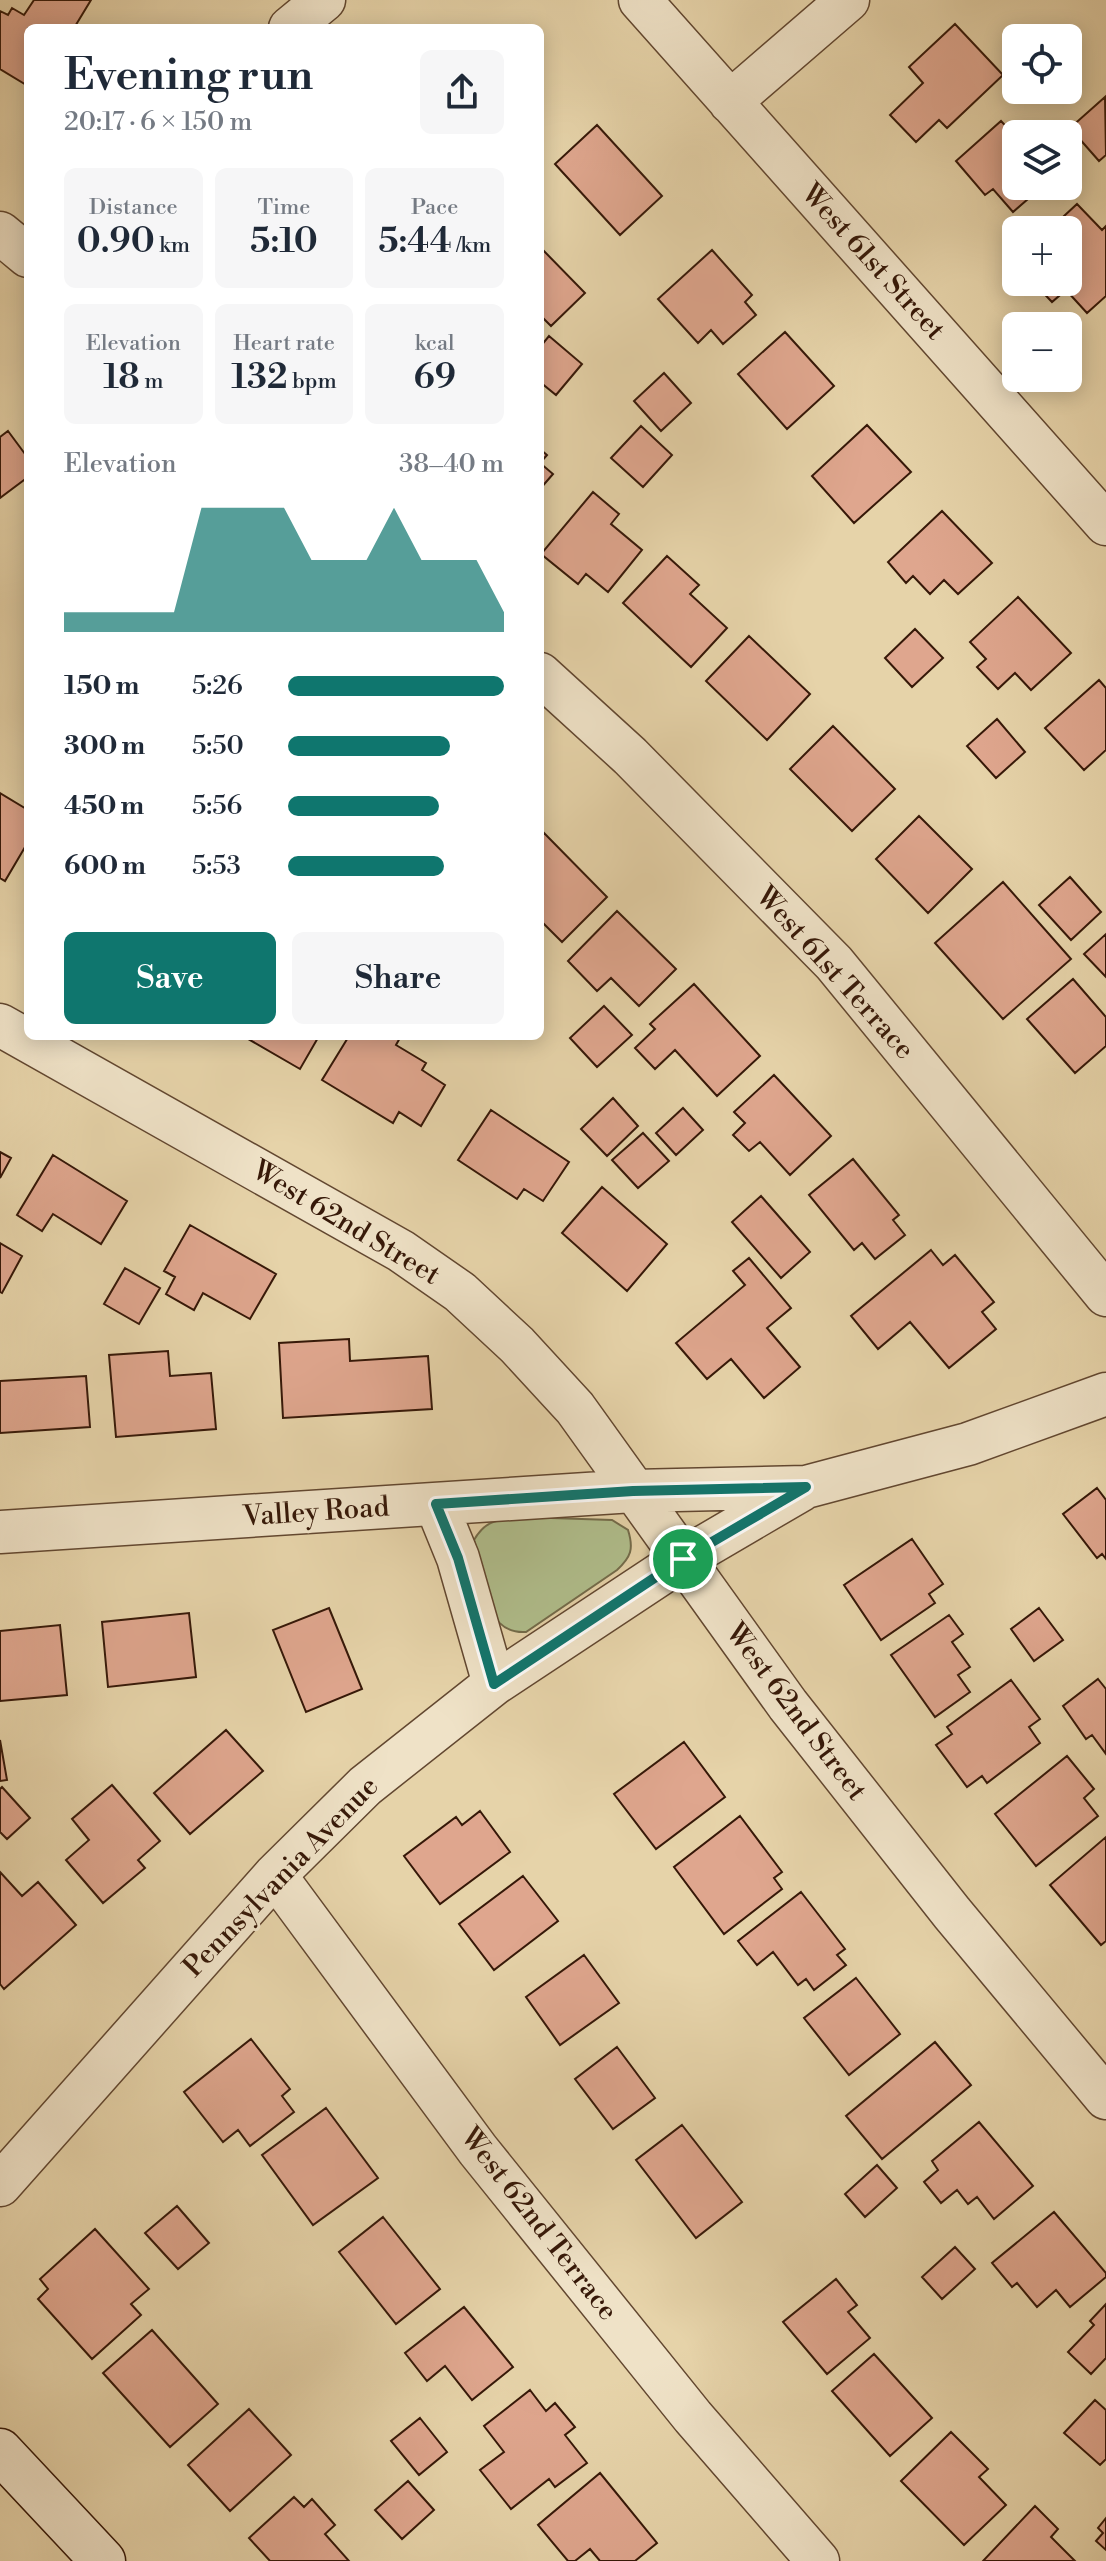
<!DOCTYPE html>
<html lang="en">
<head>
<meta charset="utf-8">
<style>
	:root { --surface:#fff; --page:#f6f6f7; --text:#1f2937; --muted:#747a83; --accent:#0f766e }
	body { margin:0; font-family:"Libre Bodoni",serif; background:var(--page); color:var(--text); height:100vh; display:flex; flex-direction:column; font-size:30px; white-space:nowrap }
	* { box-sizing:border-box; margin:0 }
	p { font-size:26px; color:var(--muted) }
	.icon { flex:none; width:44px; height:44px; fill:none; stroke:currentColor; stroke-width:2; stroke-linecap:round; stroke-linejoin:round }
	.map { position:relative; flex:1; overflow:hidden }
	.sheet { position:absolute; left:24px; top:24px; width:520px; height:1016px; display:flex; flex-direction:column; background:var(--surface); border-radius:12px; box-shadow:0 4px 20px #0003 }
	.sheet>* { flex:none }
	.buttons { position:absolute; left:1002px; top:24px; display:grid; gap:16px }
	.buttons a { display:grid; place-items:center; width:80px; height:80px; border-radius:12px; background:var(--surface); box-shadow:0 4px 20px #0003; font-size:40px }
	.pin { position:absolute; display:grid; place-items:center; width:68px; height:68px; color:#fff; margin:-34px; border:4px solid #fff; border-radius:50%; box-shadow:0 2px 8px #0007 }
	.round { display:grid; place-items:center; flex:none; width:84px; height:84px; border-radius:12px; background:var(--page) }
	.summary { display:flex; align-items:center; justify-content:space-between; height:136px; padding:0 40px }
	h1 { font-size:44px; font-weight:600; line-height:60px }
	.stats { display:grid; grid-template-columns:repeat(3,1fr); gap:12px; height:136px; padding:8px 40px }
	.stats div { display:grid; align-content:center; border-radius:12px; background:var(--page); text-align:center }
	.stats b { font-size:34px; font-weight:600 }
	.stats small { font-size:22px; font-weight:400 }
	.stats p { font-size:22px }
	.chart { height:224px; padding:16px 40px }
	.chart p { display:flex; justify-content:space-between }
	.chart svg { width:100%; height:144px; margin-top:8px; fill:var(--accent); opacity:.7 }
	.primary-button { display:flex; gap:16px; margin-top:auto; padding:16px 40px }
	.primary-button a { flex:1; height:92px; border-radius:12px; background:var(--accent); color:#fff; font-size:32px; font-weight:600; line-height:92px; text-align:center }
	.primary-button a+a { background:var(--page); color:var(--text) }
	ul { padding:0 40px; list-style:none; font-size:26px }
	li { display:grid; grid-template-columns:128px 96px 1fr; align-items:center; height:60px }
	li i { height:20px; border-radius:10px; background:var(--accent) }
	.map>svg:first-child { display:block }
	.green { fill:#b0be8c; stroke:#736b4a; stroke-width:2 }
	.building { fill:#dfa68e; stroke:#361808; stroke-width:2 }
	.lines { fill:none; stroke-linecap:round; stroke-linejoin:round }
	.street-casing { stroke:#624730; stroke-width:45 }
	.secondary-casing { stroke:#361808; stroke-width:47 }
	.street { stroke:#efe2c7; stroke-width:42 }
	.secondary { stroke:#efe2c7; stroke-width:44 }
	.route-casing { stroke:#fff; stroke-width:16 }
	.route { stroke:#0f766e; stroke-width:10 }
	.labels { text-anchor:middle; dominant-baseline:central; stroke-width:6; stroke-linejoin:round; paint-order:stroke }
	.street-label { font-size:28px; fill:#361808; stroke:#efe2c7 }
</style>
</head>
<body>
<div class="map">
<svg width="1106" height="2561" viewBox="0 0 1106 2561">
	<rect width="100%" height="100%" fill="#e6d3a9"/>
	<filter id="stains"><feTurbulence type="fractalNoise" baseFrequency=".0025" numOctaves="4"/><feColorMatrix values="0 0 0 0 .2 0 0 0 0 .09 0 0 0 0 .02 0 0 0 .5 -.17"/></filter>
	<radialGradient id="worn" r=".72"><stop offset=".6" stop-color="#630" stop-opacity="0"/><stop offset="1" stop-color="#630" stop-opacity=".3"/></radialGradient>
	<path class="green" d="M 521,1517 L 612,1520 L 628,1530 C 634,1549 631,1557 617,1570 L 526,1632 C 481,1635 482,1573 474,1540 C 486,1519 499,1520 521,1517 Z"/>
	<path class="building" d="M 34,0 L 91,0 L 74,28 L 28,28 L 28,86 L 0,69 L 0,11 L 8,15 L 12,8 L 24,15 Z
		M 955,24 L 1003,75 L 947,128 L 939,120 L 916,142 L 890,115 L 923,83 L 909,67 Z
		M 1105,97 L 1106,155 L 1099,161 L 1070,128 Z
		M 1001,121 L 1016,137 L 1016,186 L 1043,186 L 1013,212 L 993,189 L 985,195 L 956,161 Z
		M 597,125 L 662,196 L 620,235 L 555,164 Z
		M 1077,204 L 1102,230 L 1106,226 L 1106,296 L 1087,313 L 1066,290 L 1052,302 L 1033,282 L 1068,282 L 1068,230 L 1049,230 Z
		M 540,247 L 585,293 L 551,326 L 540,315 Z
		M 712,250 L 752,295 L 745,302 L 756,315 L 723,344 L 711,330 L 698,343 L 658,299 Z
		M 785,332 L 834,386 L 787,429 L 738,374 Z
		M 549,336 L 582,364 L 556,395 L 540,382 L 540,347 Z
		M 664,373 L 691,403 L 661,431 L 634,401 Z
		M 867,425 L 911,472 L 854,523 L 812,476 Z
		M 641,426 L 672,455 L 643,487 L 611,458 Z
		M 8,431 L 28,458 L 28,477 L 0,498 L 0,437 Z
		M 540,449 L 547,455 L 540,463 L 553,474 L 540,489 Z
		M 593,492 L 619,514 L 611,524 L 642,550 L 608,592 L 586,574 L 578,584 L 541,554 Z
		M 942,511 L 992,563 L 958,594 L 944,580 L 930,594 L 913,576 L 906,583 L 888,562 Z
		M 667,556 L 699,585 L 690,594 L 727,628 L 691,667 L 623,603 Z
		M 1018,597 L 1071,653 L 1031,690 L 1015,673 L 998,689 L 977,667 L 986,659 L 970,642 Z
		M 915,629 L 943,658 L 912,687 L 885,658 Z
		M 749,636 L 810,694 L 767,740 L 706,681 Z
		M 1099,680 L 1106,688 L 1106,750 L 1084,770 L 1045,728 Z
		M 997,719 L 1025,752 L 996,778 L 967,746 Z
		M 833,726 L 895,789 L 852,831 L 790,769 Z
		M 0,793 L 28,810 L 28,842 L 5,881 L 0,878 Z
		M 919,816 L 972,869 L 928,913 L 876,859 Z
		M 544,833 L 607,897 L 562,942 L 540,920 L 540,837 Z
		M 1070,877 L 1101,912 L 1071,940 L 1039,905 Z
		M 1003,882 L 1071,959 L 1003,1019 L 935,943 Z
		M 617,911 L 676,969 L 639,1006 L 611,978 L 597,991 L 568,961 Z
		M 1106,934 L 1106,977 L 1084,954 Z
		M 1073,979 L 1106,1017 L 1106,1046 L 1075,1073 L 1027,1019 Z
		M 694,984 L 760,1056 L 717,1096 L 675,1050 L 655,1069 L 635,1048 L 655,1029 L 650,1024 Z
		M 604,1006 L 632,1035 L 597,1067 L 570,1038 Z
		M 243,1036 L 319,1036 L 300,1069 Z
		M 349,1036 L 401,1036 L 396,1045 L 426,1063 L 422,1070 L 445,1085 L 421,1126 L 399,1112 L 393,1123 L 322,1080 Z
		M 774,1075 L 831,1136 L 790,1175 L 760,1142 L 749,1151 L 733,1135 L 745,1123 L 734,1112 Z
		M 613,1098 L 638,1126 L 607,1156 L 581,1129 Z
		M 683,1108 L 703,1130 L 676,1155 L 656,1133 Z
		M 491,1110 L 569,1162 L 543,1201 L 524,1189 L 517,1199 L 458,1160 Z
		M 643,1133 L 669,1161 L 638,1188 L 612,1160 Z
		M 0,1152 L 11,1158 L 0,1178 Z
		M 53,1155 L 127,1201 L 101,1244 L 53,1214 L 42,1231 L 17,1215 Z
		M 853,1159 L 899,1215 L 893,1220 L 905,1235 L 875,1259 L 862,1243 L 854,1250 L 809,1195 Z
		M 602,1187 L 667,1244 L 627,1291 L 562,1233 Z
		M 761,1196 L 810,1252 L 781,1278 L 732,1222 Z
		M 190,1225 L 276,1274 L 250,1319 L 203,1293 L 194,1310 L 166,1294 L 175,1277 L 164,1271 Z
		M 0,1243 L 22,1256 L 2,1293 L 0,1292 Z
		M 931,1250 L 943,1265 L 955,1255 L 994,1302 L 982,1312 L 996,1329 L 949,1368 L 910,1322 L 878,1349 L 851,1316 Z
		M 749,1258 L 791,1308 L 767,1328 L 800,1367 L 764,1398 L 731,1359 L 707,1379 L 676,1343 L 745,1285 L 733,1271 Z
		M 125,1268 L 160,1288 L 139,1324 L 104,1304 Z
		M 349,1339 L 350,1361 L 428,1356 L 432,1409 L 283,1418 L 279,1343 Z
		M 168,1351 L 170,1376 L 211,1373 L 216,1429 L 116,1437 L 109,1355 Z
		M 86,1376 L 90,1427 L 0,1433 L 0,1381 Z
		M 1097,1488 L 1106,1500 L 1106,1559 L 1102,1554 L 1097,1558 L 1063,1514 Z
		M 912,1539 L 943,1584 L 929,1594 L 935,1603 L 881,1640 L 844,1585 Z
		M 329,1608 L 362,1689 L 306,1712 L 273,1630 Z
		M 1039,1608 L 1063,1640 L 1034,1661 L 1011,1629 Z
		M 189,1613 L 196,1677 L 108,1687 L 102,1622 Z
		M 949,1615 L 963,1634 L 952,1642 L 970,1667 L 958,1675 L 970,1692 L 935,1717 L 891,1655 Z
		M 60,1625 L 67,1695 L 0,1701 L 0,1631 Z
		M 1098,1679 L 1106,1689 L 1106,1754 L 1092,1735 L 1086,1739 L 1063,1706 Z
		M 1011,1680 L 1040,1719 L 1029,1727 L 1040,1743 L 987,1783 L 982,1776 L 967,1787 L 936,1745 L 952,1734 L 947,1727 Z
		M 226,1730 L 263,1771 L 190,1834 L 154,1793 Z
		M 0,1740 L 7,1780 L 0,1781 Z
		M 684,1742 L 725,1797 L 656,1849 L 614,1794 Z
		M 1067,1756 L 1094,1789 L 1084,1798 L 1098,1816 L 1036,1866 L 995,1814 Z
		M 112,1785 L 160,1841 L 138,1860 L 145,1868 L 103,1903 L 66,1860 L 89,1840 L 72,1819 Z
		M 2,1787 L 30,1818 L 7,1839 L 0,1832 L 0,1789 Z
		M 480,1811 L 510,1852 L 440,1904 L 404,1856 L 456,1817 L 462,1825 Z
		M 740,1816 L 782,1872 L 774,1878 L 782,1889 L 724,1934 L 674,1867 Z
		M 1106,1837 L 1106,1941 L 1101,1945 L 1050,1885 Z
		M 0,1872 L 22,1896 L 38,1882 L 76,1925 L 4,1989 L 0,1984 Z
		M 523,1876 L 558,1921 L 494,1970 L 459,1924 Z
		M 801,1892 L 845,1949 L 837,1955 L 846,1965 L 814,1990 L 806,1979 L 798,1985 L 773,1952 L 757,1965 L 738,1941 Z
		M 584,1955 L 619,2003 L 560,2045 L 526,1997 Z
		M 856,1978 L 900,2034 L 849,2075 L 804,2018 Z
		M 251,2039 L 290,2089 L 282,2096 L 294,2112 L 250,2146 L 238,2130 L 223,2142 L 184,2092 Z
		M 935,2042 L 971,2085 L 882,2159 L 846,2116 Z
		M 617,2047 L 655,2098 L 613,2129 L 575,2079 Z
		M 326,2108 L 378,2178 L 313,2225 L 262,2155 Z
		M 979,2122 L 1033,2186 L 994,2219 L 977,2197 L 968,2204 L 957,2190 L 941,2203 L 924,2182 L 938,2170 L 932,2161 Z
		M 682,2125 L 742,2202 L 696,2238 L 636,2160 Z
		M 877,2165 L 897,2188 L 865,2217 L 845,2194 Z
		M 177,2206 L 209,2243 L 178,2269 L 145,2233 Z
		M 1054,2212 L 1106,2273 L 1106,2277 L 1070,2307 L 1056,2290 L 1037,2307 L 1017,2283 L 1012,2287 L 992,2263 Z
		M 383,2217 L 440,2289 L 396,2324 L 339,2252 Z
		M 95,2229 L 149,2289 L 131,2304 L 141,2315 L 92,2359 L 38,2299 L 48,2289 L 40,2279 Z
		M 955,2247 L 975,2269 L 942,2299 L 922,2277 Z
		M 836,2279 L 857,2305 L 848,2312 L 870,2338 L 827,2374 L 783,2322 Z
		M 1106,2304 L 1106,2358 L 1091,2374 L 1068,2352 L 1094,2325 L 1090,2321 Z
		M 464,2307 L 513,2367 L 472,2400 L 445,2366 L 427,2381 L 405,2353 Z
		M 152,2330 L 218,2404 L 170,2447 L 103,2373 Z
		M 874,2354 L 932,2418 L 890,2456 L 832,2391 Z
		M 530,2390 L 546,2411 L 555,2403 L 575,2427 L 565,2435 L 587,2463 L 555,2487 L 549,2479 L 511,2509 L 480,2470 L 504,2452 L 484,2426 Z
		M 1095,2400 L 1106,2410 L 1106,2459 L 1100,2465 L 1064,2433 Z
		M 249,2409 L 291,2455 L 230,2511 L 188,2465 Z
		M 420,2418 L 447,2452 L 419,2475 L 391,2441 Z
		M 951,2432 L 988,2469 L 979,2477 L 1006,2505 L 964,2545 L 901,2481 Z
		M 600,2473 L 657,2543 L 635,2561 L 600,2561 L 590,2549 L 575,2561 L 568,2561 L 538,2525 Z
		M 408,2481 L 434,2510 L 402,2539 L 375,2510 Z
		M 294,2497 L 304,2507 L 312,2499 L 335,2525 L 325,2534 L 349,2561 L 270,2561 L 249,2538 Z
		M 1035,2506 L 1058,2529 L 1051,2537 L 1075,2561 L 983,2561 Z
		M 1106,2518 L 1106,2550 L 1096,2541 L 1103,2533 L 1098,2528 Z"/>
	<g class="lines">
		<g class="street-casing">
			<path id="street" d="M 640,0 L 1106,524
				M 290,28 L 324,0
				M 730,102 L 848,0
				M 0,233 L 28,256
				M 540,674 L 630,756 L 834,963 L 1106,1295
				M 0,1025 L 401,1251 L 460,1292 L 517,1345 L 575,1408 L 788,1705 L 952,1913 L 1106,2098
				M 436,1504 L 458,1558 L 494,1684
				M 0,1532 L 633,1491 L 806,1487 L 968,1444 L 1106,1394
				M 275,1875 L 478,2150 L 693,2417 L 818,2561
				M 0,2185 L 275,1875 L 365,1786 L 494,1684 L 683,1559 L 801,1490"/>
		</g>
		<g class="secondary-casing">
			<path id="secondary" d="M 0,2451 L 103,2561"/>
		</g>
		<use href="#street" class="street"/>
		<use href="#secondary" class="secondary"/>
	</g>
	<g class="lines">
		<g class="route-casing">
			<path id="route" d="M 806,1487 L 683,1559 L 494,1684 L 458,1558 L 436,1504 L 633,1491 Z"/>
		</g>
		<use href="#route" class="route"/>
	</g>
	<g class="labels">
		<g class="street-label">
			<text transform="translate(873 262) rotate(48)">West 61st Street</text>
			<text transform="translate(835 973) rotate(48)">West 61st Terrace</text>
			<text transform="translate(346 1223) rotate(31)">West 62nd Street</text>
			<text transform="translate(316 1512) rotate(-4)">Valley Road</text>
			<text transform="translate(796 1712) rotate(53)">West 62nd Street</text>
			<text transform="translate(281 1877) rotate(-46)">Pennsylvania Avenue</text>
			<text transform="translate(539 2224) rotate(52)">West 62nd Terrace</text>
		</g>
	</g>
	<rect width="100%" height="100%" filter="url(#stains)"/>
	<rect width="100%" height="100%" fill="url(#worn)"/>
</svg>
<div class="buttons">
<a><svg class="icon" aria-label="locate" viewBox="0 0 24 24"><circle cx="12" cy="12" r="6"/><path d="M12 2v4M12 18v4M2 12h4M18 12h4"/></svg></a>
<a><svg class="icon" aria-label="layers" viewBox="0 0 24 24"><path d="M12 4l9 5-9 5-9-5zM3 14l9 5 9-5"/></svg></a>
<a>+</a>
<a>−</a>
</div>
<div class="pin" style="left:683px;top:1559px;background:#1e9e55"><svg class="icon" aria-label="arrive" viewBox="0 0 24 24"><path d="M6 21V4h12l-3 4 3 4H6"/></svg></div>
<section class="sheet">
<div class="summary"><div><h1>Evening run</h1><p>20:17 · 6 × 150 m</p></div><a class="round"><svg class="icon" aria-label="share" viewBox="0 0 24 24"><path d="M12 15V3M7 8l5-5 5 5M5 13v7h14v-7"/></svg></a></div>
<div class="stats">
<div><p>Distance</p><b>0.90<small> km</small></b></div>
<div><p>Time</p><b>5:10</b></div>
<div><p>Pace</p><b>5:44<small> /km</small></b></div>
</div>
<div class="stats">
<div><p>Elevation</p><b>18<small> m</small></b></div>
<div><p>Heart rate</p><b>132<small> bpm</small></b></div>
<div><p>kcal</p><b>69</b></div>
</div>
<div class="chart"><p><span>Elevation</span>38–40 m</p>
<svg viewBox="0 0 160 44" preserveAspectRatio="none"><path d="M0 44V38L10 38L20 38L30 38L40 38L50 6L60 6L70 6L80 6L90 22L100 22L110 22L120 6L130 22L140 22L150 22L160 38V44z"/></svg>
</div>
<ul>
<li><b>150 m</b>5:26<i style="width:100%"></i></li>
<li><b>300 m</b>5:50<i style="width:75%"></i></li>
<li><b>450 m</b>5:56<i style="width:70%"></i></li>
<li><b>600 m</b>5:53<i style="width:72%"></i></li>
</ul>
<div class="primary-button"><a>Save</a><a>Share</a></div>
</section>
</div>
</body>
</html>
